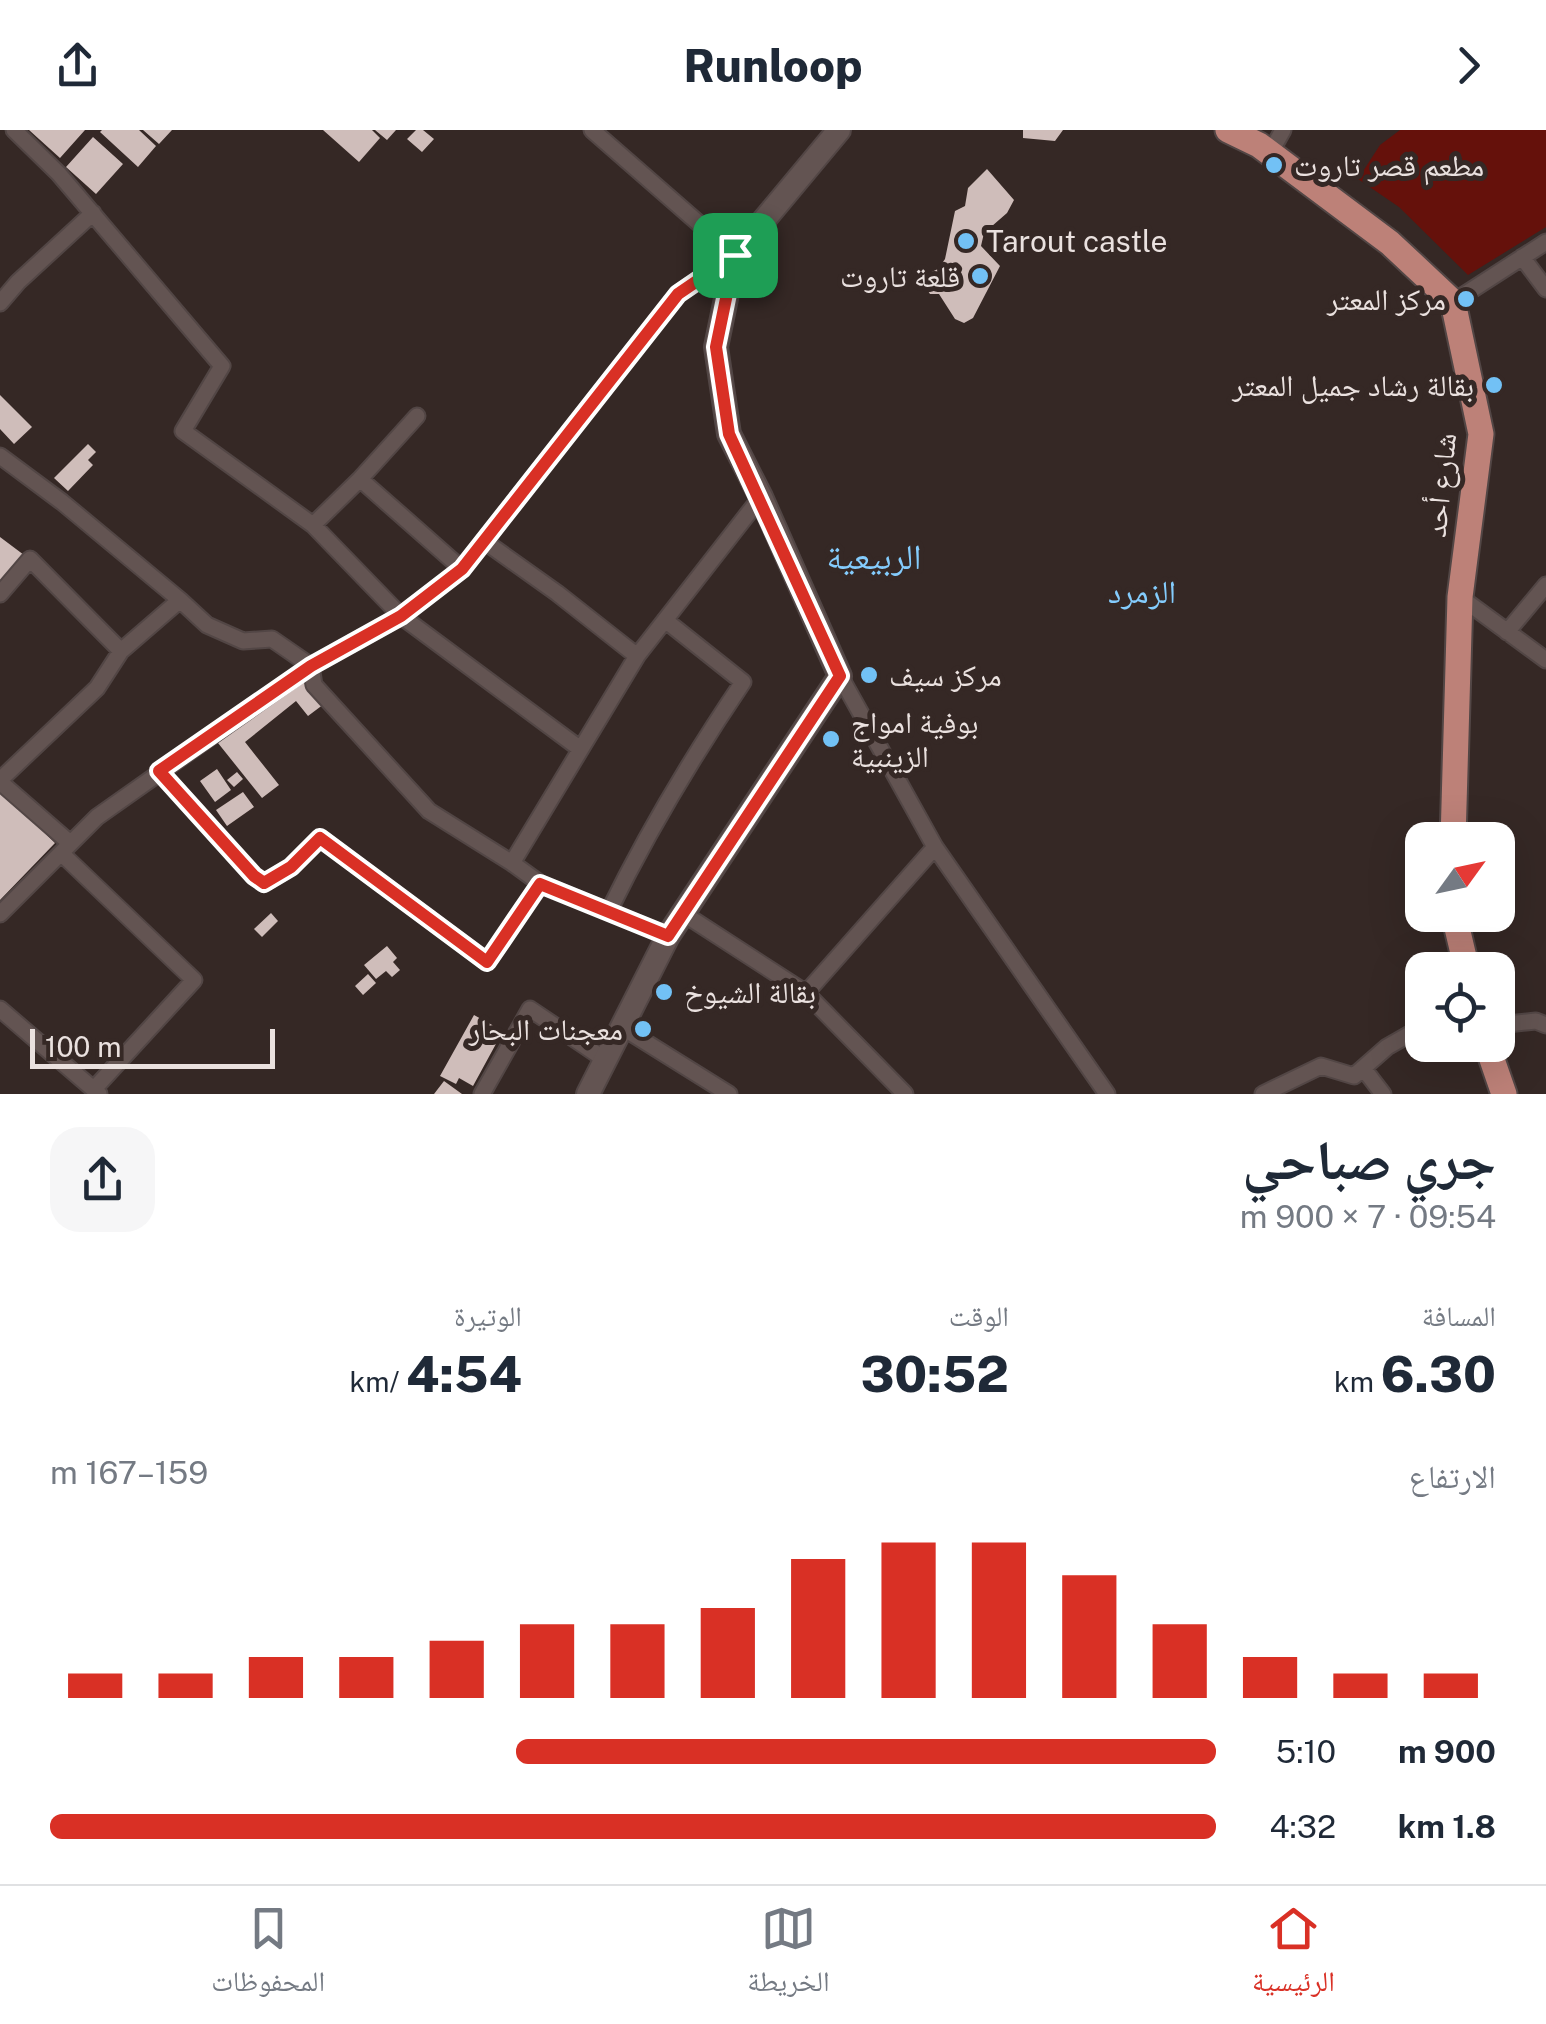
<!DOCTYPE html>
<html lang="ar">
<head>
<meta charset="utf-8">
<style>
	:root { --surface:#fff; --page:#f6f6f7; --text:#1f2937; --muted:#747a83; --line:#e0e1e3; --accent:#d93025 }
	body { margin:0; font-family:"Public Sans","Noto Naskh Arabic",sans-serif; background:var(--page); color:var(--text); direction:rtl; height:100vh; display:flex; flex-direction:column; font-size:38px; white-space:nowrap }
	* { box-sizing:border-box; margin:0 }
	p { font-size:32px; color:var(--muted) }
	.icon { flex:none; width:55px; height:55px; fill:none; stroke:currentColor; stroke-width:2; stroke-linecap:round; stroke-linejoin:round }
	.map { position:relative; height:964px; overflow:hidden; direction:ltr }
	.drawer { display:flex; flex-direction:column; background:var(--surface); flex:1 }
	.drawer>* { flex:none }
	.needle { width:65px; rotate:57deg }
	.buttons { position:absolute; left:1405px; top:692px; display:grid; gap:20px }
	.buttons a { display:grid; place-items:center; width:110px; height:110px; border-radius:20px; background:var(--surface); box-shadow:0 10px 40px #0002; font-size:50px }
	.scale { position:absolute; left:30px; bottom:25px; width:245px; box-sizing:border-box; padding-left:10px; border:5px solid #eae1df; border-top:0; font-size:28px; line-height:35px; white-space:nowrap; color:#eae1df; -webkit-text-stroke:8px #352825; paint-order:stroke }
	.pin { position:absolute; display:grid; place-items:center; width:85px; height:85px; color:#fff; margin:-42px; border-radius:20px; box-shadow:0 5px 15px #0006 }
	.round { display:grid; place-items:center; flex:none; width:105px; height:105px; border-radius:30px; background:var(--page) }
	.head { display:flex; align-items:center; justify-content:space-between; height:170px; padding:0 50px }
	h1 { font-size:55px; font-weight:800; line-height:75px }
	.figures { display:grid; grid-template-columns:repeat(3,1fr); gap:15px; height:170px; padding:10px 50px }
	.figures div { display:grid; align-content:center }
	.figures b { font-size:50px; font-weight:800 }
	.figures small { font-size:28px; font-weight:400 }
	.figures p { font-size:28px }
	.chart { height:280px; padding:20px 50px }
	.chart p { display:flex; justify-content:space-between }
	.chart svg { width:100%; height:180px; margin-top:10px; stroke:var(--accent); stroke-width:6 }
	ul { padding:0 50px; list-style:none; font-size:32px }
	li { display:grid; grid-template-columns:160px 120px 1fr; align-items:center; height:75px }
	li i { height:25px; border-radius:12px; background:var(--accent) }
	header { display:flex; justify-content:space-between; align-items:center; height:130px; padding:0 50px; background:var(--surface); font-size:45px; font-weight:800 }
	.tab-bar { display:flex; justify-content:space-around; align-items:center; height:140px; border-top:2px solid var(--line); background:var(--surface); font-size:28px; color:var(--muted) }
	.tab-bar a { display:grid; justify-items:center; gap:5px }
	.tab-bar .on { color:var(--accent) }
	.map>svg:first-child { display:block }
	.green { fill:#65110b }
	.building { fill:#cfbdba }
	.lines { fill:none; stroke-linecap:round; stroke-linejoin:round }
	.street-casing { stroke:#524645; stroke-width:19 }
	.secondary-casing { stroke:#524645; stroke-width:26 }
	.primary-casing { stroke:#524645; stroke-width:29 }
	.street { stroke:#635452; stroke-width:15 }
	.secondary { stroke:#635452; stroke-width:22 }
	.primary { stroke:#bd8178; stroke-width:25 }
	.route-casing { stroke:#fff; stroke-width:20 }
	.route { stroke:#d93025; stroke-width:12 }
	.poi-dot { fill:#72c1f5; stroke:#352825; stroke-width:4 }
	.labels { text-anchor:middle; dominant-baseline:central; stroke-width:10; stroke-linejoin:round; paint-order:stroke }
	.poi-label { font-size:30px; fill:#eae1df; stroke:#352825; text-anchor:start }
	.street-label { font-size:30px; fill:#eae1df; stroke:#352825 }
	.neighbourhood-label { font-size:32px; fill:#84ccfd; stroke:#352825 }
	.quarter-label { font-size:35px; fill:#84ccfd; stroke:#352825 }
</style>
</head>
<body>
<header><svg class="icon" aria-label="forward" viewBox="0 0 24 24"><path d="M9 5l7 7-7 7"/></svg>Runloop<svg class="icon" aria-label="share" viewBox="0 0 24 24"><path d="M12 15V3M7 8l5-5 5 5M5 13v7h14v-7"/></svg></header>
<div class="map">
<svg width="1546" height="964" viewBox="0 0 1546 964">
	<rect width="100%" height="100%" fill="#352825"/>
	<path class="green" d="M 1400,0 L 1546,0 L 1546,97 L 1468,145 L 1399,77 L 1358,49 L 1380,15 Z"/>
	<path class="building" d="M 29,0 L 85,0 L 60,28 Z
		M 102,0 L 139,0 L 156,16 L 138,37 L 100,2 Z
		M 143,0 L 172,0 L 159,14 Z
		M 323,0 L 372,0 L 380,8 L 359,32 Z
		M 375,0 L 396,0 L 387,10 Z
		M 416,0 L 423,0 L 434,9 L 422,22 L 407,9 Z
		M 1023,0 L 1063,0 L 1055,11 L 1023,8 Z
		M 93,7 L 123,34 L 96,64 L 66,37 Z
		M 987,39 L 1014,70 L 1007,83 L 984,103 L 981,116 L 1000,136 L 973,188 L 964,193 L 955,189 L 939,164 L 930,164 L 924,155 L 923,146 L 938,139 L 945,129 L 955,81 L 965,76 L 968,58 Z
		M 0,265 L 32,297 L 14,314 L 0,299 Z
		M 88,314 L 96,322 L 88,330 L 93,335 L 68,361 L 54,348 Z
		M 0,407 L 24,425 L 0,457 Z
		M 301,545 L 324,574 L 308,586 L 296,571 L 245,612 L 279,655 L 262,668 L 218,613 Z
		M 217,639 L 231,660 L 215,672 L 200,651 Z
		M 237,642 L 243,649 L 234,657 L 227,650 Z
		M 0,659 L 55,713 L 0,770 Z
		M 243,662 L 254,677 L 227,696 L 216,680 Z
		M 271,783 L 278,791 L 262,807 L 254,799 Z
		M 387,816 L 397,828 L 393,832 L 400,840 L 392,847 L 386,841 L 376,849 L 364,835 Z
		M 368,844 L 376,853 L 363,865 L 355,856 Z
		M 474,885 L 503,901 L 473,956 L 459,948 L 456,954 L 440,946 Z
		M 444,951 L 462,964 L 434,964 Z"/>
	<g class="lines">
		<g class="street-casing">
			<path id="street" d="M 14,0 L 59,44 L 222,236 L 183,301 L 313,395 L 360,349 L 462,439 L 484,411 L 557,463 L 637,526
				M 1270,23 L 1283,0
				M 1522,127 L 1546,159
				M 1453,172 L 1546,112
				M 0,173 L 18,152 L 93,83
				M 0,326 L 62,372 L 180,470 L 121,521 L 30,429 L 0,464
				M 360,349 L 417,286
				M 313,395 L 401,486 L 311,536 L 314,555 L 429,681 L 512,733
				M 484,411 L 678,164 L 735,125 L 592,0
				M 462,439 L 401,486 L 579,618
				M 1460,467 L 1546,530
				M 1507,502 L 1546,455
				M 840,546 L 935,717 L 1107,964
				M 159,641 L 254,746 L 264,753 L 291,737 L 320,708 L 487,832 L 541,754
				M 0,650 L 97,558 L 121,521
				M 0,652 L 70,713
				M 61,723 L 194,850 L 94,959
				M 609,781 C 648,701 693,626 743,552 L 665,490
				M 0,784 L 97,687 L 311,536 L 272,509 L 243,511 L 207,495 L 180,470
				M 684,784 L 806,863 L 905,964
				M 668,806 L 541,754 L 512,733 L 637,526 L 761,367
				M 806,863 L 935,717
				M 0,879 L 99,964
				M 1498,895 L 1536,891 L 1546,895
				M 623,898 L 729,964
				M 1363,938 L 1383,964
				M 482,964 L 530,879 L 607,931
				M 1263,964 L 1321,936 L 1354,946 L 1387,917 L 1422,897"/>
		</g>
		<g class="secondary-casing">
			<path id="secondary" d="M 588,964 L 668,806 L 840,546 L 761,367 L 729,304 L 716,217 L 735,125 L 839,0"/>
		</g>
		<g class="primary-casing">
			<path id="primary" d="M 1228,0 L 1259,15 L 1390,113 L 1453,172 L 1481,304 L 1460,467 L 1453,710
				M 1454,785 L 1467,840
				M 1487,915 L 1504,964"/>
		</g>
		<use href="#street" class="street"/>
		<use href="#secondary" class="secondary"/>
		<use href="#primary" class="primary"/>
	</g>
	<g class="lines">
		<g class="route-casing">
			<path id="route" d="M 735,125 L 716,217 L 729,304 L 840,546 L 668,806 L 540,754 L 487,832 L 320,708 L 291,737 L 264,753 L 254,746 L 159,641 L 311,536 L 401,486 L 462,439 L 678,164 Z"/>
		</g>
		<use href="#route" class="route"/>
	</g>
	<g class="poi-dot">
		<circle cx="1274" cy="35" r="10"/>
		<circle cx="966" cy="111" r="10"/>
		<circle cx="980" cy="146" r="10"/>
		<circle cx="1466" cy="169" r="10"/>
		<circle cx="1494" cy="255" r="10"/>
		<circle cx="869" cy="545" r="10"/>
		<circle cx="831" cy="609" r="10"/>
		<circle cx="664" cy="862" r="10"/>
		<circle cx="643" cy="899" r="10"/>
	</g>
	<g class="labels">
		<g class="poi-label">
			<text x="1294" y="35">مطعم قصر تاروت</text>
			<text x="986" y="111">Tarout castle</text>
			<text x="960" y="146" text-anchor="end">قلعة تاروت</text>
			<text x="1446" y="169" text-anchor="end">مركز المعتر</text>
			<text x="1474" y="255" text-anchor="end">بقالة رشاد جميل المعتر</text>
			<text x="889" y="545">مركز سيف</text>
			<text x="851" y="592">بوفية امواج<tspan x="851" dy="34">الزينبية</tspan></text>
			<text x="684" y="862">بقالة الشيوخ</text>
			<text x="623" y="899" text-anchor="end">معجنات البحار</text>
		</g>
		<g class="street-label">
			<text transform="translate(1440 355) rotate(-84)">شارع أحد</text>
		</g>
		<g class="neighbourhood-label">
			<text x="1142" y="461">الزمرد</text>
		</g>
		<g class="quarter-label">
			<text x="874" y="426">الربيعية</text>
		</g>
	</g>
</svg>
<div class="buttons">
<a><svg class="needle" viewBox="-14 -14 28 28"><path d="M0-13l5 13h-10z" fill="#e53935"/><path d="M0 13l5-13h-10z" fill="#747a83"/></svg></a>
<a><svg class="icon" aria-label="locate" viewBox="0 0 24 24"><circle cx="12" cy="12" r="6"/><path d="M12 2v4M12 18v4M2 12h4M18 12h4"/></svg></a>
</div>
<div class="scale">100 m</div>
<div class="pin" style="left:735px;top:125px;background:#1e9e55"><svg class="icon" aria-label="arrive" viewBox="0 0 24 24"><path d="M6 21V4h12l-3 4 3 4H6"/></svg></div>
</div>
<section class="drawer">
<div class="head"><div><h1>جري صباحي</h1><p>09:54 · 7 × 900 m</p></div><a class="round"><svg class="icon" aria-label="share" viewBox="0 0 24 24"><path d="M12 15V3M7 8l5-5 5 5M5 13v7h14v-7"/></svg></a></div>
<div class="figures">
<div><p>المسافة</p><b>6.30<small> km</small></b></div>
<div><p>الوقت</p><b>30:52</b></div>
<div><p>الوتيرة</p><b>4:54<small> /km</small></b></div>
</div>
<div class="chart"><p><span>الارتفاع</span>159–167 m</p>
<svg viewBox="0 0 160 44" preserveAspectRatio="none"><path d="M5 44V38M15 44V38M25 44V34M35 44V34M45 44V30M55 44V26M65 44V26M75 44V22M85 44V10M95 44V6M105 44V6M115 44V14M125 44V26M135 44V34M145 44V38M155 44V38"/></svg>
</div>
<ul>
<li><b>900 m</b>5:10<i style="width:60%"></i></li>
<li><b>1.8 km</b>4:32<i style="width:100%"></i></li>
</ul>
</section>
<nav class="tab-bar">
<a class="on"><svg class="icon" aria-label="home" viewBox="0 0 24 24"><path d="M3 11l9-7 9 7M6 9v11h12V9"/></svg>الرئيسية</a>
<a><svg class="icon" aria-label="map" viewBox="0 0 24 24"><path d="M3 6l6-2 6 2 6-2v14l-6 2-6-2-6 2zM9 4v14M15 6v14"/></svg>الخريطة</a>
<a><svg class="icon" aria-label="saved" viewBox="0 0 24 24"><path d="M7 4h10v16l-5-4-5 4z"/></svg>المحفوظات</a>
</nav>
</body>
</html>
